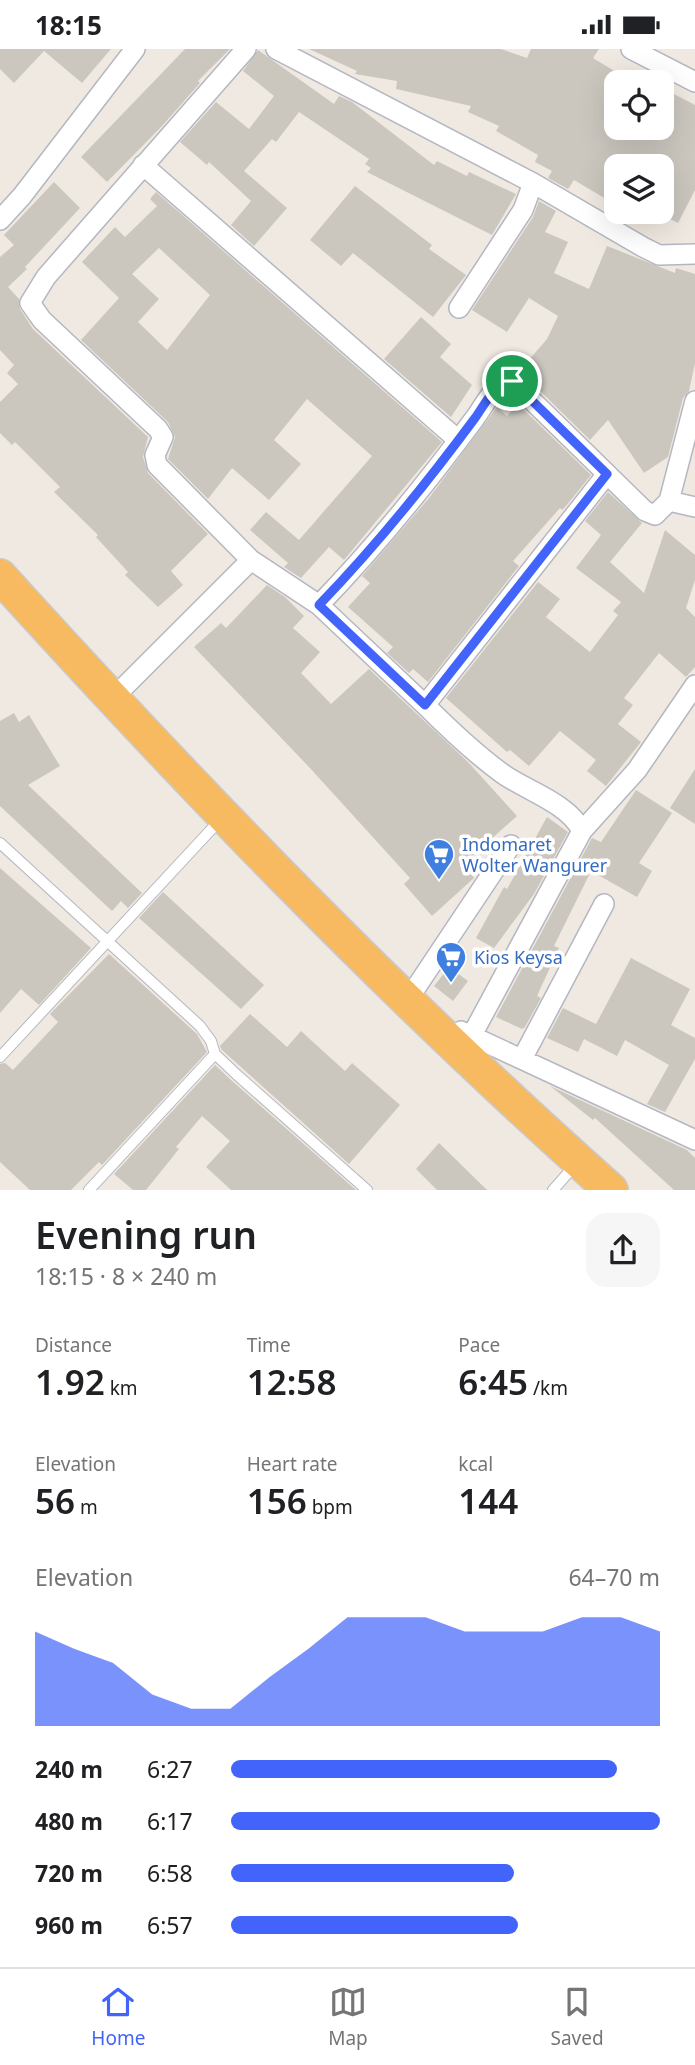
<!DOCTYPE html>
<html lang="en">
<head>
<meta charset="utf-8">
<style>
	:root { --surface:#fff; --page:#f6f6f6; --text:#202124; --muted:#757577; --line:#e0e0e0; --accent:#4264fb }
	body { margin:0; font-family:"Noto Sans",sans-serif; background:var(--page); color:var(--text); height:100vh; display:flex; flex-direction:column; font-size:26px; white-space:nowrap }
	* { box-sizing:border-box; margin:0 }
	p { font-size:23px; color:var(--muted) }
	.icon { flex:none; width:38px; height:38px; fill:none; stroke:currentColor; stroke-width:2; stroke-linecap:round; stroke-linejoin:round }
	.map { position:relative; height:1141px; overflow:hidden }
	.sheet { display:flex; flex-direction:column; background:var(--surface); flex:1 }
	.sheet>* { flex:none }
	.fabs { position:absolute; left:604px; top:21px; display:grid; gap:14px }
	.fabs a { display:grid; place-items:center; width:70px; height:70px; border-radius:14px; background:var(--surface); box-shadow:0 7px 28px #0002; font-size:35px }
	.pin { position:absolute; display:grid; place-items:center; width:60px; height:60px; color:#fff; margin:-30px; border:4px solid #fff; border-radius:50%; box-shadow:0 2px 7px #0007 }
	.round { display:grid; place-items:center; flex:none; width:74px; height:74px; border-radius:21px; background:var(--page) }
	.summary { display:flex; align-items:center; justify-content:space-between; height:119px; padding:0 35px }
	h1 { font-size:38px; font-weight:600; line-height:52px }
	.metrics { display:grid; grid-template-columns:repeat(3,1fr); gap:10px; height:119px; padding:7px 35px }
	.metrics div { display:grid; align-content:center }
	.metrics b { font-size:35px; font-weight:600 }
	.metrics small { font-size:19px; font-weight:400 }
	.metrics p { font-size:19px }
	.chart { height:196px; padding:14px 35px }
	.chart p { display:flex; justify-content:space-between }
	.chart svg { width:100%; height:126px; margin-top:7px; fill:var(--accent); opacity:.7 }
	ul { padding:0 35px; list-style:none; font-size:23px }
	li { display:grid; grid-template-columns:112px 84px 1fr; align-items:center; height:52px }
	li i { height:18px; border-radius:9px; background:var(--accent) }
	.status { display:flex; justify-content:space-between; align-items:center; height:49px; padding:0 35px; background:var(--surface); direction:ltr }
	.status svg { height:19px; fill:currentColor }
	.menu { display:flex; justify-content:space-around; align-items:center; height:98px; border-top:2px solid var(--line); background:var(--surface); font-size:19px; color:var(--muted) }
	.menu a { display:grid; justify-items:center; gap:4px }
	.menu .selected { color:var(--accent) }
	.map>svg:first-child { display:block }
	.building { fill:#cbc7bf; fill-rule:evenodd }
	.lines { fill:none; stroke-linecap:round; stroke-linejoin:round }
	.service-casing { stroke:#b4b7c1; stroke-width:12 }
	.minor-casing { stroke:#b4b7c1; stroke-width:22 }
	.trunk-casing { stroke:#c9c9c9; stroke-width:36 }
	.service { stroke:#fff; stroke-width:10 }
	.minor { stroke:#fff; stroke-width:19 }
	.trunk { stroke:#f8ba60; stroke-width:33 }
	.route-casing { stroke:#fff; stroke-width:14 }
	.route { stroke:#4264fb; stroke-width:9 }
	.labels { text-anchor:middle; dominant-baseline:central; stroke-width:7; stroke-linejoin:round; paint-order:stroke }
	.shop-label { font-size:18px; fill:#366cbe; stroke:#fff; text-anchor:start }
</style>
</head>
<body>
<div class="status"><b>18:15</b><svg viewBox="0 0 49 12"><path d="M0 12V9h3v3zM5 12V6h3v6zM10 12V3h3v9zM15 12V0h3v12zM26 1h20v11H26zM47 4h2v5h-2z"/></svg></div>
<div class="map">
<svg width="695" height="1141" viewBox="0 0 695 1141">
	<rect width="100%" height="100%" fill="#efe9e1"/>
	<path class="building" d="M 0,0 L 111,0 L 82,34 L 44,2 L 14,34 L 0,20 Z
		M 185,0 L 230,0 L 198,32 L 200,34 L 162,77 L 107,133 L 81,108 Z
		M 309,0 L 501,0 L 527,9 L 531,0 L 599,0 L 593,9 L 616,23 L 616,79 L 662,79 L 662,64 L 672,44 L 695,56 L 695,141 L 678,174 L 662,166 L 662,117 L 616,117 L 616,156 L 574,131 L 568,140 L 548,129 L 552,122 L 535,113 L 538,106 L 496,82 L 499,77 L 468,63 L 471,57 L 396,40 L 397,32 L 355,25 L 357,22 Z
		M 258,1 L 334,55 L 339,47 L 352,53 L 434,116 L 437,112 L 467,127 L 469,123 L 516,145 L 492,186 L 367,123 L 371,119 L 365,115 L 369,110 L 299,63 L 276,93 L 272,90 L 244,122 L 287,159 L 254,197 L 231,176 L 251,152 L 209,113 L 207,116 L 180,93 L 216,53 L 249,80 L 274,47 L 243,22 Z
		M 54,133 L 80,159 L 25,218 L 27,220 L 8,238 L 19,250 L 20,260 L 33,280 L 148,388 L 143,408 L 148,424 L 208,485 L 171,522 L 183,536 L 158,558 L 125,526 L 128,523 L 96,488 L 98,486 L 54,443 L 60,438 L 15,393 L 12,396 L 0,384 L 0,353 L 18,335 L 7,324 L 14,316 L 0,301 L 0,208 L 14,196 L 4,186 Z
		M 355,137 L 432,196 L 429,200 L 466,226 L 433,268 L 353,204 L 341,217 L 310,191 Z
		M 156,143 L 442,393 L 344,511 L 329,498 L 301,529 L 284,518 L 288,514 L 250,481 L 266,463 L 299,491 L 372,407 L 307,350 L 274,391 L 301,415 L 269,451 L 232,419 L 208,450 L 168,410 L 175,388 L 168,373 L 81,291 L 119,249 L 82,213 L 115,178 L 125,188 L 157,157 L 150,150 ZM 159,199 L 210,246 L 167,301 L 138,273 L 159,250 L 132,225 Z
		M 539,152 L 556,162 L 545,183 L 568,193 L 554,224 L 589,240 L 607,197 L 675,224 L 676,219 L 695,225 L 695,314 L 689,342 L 683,349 L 668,408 L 644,424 L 608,371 L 590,391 L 534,336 L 537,332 L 522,319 L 547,290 L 558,267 L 529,249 L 507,283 L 472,261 L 533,168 Z
		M 421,268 L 451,295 L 440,308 L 472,336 L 451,368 L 384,310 Z
		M 518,355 L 591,426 L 566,457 L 562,461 L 560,459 L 513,512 L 519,517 L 428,633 L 413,620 L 409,624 L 387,604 L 393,598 L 348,558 L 370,534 L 362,527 L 429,449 L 497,358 L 507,367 Z
		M 608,443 L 642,474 L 610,513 L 644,544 L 665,481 L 695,506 L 695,531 L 686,559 L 695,568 L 695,618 L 686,628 L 659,604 L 624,649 L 633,656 L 618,675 L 641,693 L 606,737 L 587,722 L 596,711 L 560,682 L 529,717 L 510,701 L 507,703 L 446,649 L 538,533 L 560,550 L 546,568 L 590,603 L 618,566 L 613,562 L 621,553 L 576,519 L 601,486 L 585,472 Z
		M 267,536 L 285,548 L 304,567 L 293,579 L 320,603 L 301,624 L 331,655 L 369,620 L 468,713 L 517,767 L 463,815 L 474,829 L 432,867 L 404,835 L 410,829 L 309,718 L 194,598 L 221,574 L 226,579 Z
		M 14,664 L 19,673 L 29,666 L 60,717 L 28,736 L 142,844 L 128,859 L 121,852 L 112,862 L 0,757 L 0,672 Z
		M 695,720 L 695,775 L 670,759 Z
		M 636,741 L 672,764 L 639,814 L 652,822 L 637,848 L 591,822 L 554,897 L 559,899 L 537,947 L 541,949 L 525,978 L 522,980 L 496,968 L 592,789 L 601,793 Z
		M 547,768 L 568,783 L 534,845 L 494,899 L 476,889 L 504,838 L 507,840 Z
		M 0,819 L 91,899 L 39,956 L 21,940 L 0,964 Z
		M 163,843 L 264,936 L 241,960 L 139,869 Z
		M 109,905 L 197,985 L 207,1003 L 102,1116 L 99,1113 L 71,1141 L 30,1141 L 0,1113 L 0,1015 L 5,1014 L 13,1021 L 58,973 L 50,965 Z
		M 631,909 L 690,940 L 671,976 L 695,989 L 695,1010 L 665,1063 L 647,1055 L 669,1016 L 625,991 L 617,1007 L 584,990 L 578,1003 L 547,989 L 563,959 L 596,975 Z
		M 449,918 L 468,932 L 453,952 L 434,937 Z
		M 250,965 L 287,998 L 301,982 L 345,1022 L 352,1014 L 400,1056 L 349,1115 L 222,1001 L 220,997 Z
		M 215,1016 L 231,1031 L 356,1141 L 231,1141 L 206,1118 L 230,1092 L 202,1067 L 176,1098 L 179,1100 L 146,1141 L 133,1141 L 114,1125 Z
		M 550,1037 L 687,1101 L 695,1109 L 695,1141 L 674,1141 L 595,1069 L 593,1071 Z
		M 439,1094 L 487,1141 L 437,1141 L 416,1120 Z"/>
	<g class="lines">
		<g class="service-casing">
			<path id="service" d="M 0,794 L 200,977 L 211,992 L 215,1005 L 236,1025 L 367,1141
				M 0,1008 L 220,771
				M 89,1141 L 215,1005
				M 553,1141 L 576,1115"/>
		</g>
		<g class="minor-casing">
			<path id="minor" d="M 246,0 L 46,228 L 30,254 L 42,271 L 158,380 L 163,388 L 155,406 L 157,416 L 251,511 L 319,556 C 375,498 427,434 475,369 C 484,357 495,333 512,332 L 645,462 L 655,466 L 669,452 L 695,458
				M 276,0 L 533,134 L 643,198 L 659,206 L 695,205
				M 631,0 L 695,33
				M 143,116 L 458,391
				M 0,171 L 22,147 L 135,0
				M 459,259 L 523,161 L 533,134
				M 669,452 L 695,352
				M 319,556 L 425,656
				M 113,649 L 251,511
				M 582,782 L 637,721 L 695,636
				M 407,952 L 511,796
				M 461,982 L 695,1091
				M 472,986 L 582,782 C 568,754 527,742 503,725 C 474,704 450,681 425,656 L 607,425
				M 522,1010 L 604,855"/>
		</g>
		<g class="trunk-casing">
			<path id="trunk" d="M 0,527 C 194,741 395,949 611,1141"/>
		</g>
		<use href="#service" class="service"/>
		<use href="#minor" class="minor"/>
		<use href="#trunk" class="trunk"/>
	</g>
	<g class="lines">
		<g class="route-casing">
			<path id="route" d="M 512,332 L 607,425 L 425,656 L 319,556 C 375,498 427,434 475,369 C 484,357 495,333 512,332 Z"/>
		</g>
		<use href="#route" class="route"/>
	</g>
	<defs>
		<g id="supermarket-pin" transform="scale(1.575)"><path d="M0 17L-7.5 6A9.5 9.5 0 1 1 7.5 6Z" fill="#3f7fe0" stroke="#fff"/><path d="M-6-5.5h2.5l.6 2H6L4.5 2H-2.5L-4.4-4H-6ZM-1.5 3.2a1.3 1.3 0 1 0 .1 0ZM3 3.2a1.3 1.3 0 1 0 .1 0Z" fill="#fff"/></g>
	</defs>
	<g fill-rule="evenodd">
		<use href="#supermarket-pin" x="439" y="805"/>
		<use href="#supermarket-pin" x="451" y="908"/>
	</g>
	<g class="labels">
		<g class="shop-label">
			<text x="462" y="795">Indomaret<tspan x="462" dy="21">Wolter Wangurer</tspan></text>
			<text x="474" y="908">Kios Keysa</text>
		</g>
	</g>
</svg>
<div class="fabs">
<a><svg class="icon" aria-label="locate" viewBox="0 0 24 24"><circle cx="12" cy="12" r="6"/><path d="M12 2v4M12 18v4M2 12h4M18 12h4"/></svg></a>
<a><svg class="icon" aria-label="layers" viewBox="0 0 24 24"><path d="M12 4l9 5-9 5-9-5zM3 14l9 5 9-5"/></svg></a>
</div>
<div class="pin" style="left:512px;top:332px;background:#1e9e55"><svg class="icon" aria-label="arrive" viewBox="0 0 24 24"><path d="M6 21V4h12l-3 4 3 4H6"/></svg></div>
</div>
<section class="sheet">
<div class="summary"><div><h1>Evening run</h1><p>18:15 · 8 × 240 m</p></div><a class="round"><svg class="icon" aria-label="share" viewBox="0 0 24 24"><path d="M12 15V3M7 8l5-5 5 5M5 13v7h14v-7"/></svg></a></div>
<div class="metrics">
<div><p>Distance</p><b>1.92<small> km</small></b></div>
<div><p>Time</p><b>12:58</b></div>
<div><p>Pace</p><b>6:45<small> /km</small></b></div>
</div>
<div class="metrics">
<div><p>Elevation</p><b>56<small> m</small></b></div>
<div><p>Heart rate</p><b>156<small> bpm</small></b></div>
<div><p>kcal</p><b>144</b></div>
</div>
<div class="chart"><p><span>Elevation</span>64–70 m</p>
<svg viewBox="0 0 160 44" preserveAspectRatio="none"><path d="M0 44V11L10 17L20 22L30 33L40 38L50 38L60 27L70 17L80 6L90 6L100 6L110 11L120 11L130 11L140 6L150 6L160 11V44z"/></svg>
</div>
<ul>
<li><b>240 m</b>6:27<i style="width:90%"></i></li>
<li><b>480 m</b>6:17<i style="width:100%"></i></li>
<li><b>720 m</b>6:58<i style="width:66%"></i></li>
<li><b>960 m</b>6:57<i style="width:67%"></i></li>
</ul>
</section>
<nav class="menu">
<a class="selected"><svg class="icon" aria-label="home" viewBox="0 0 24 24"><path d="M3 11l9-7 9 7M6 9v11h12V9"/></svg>Home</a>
<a><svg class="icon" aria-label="map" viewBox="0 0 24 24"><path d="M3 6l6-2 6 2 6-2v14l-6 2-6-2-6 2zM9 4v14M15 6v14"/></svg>Map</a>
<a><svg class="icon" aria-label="saved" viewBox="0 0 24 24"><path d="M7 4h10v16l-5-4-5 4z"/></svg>Saved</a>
</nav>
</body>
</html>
